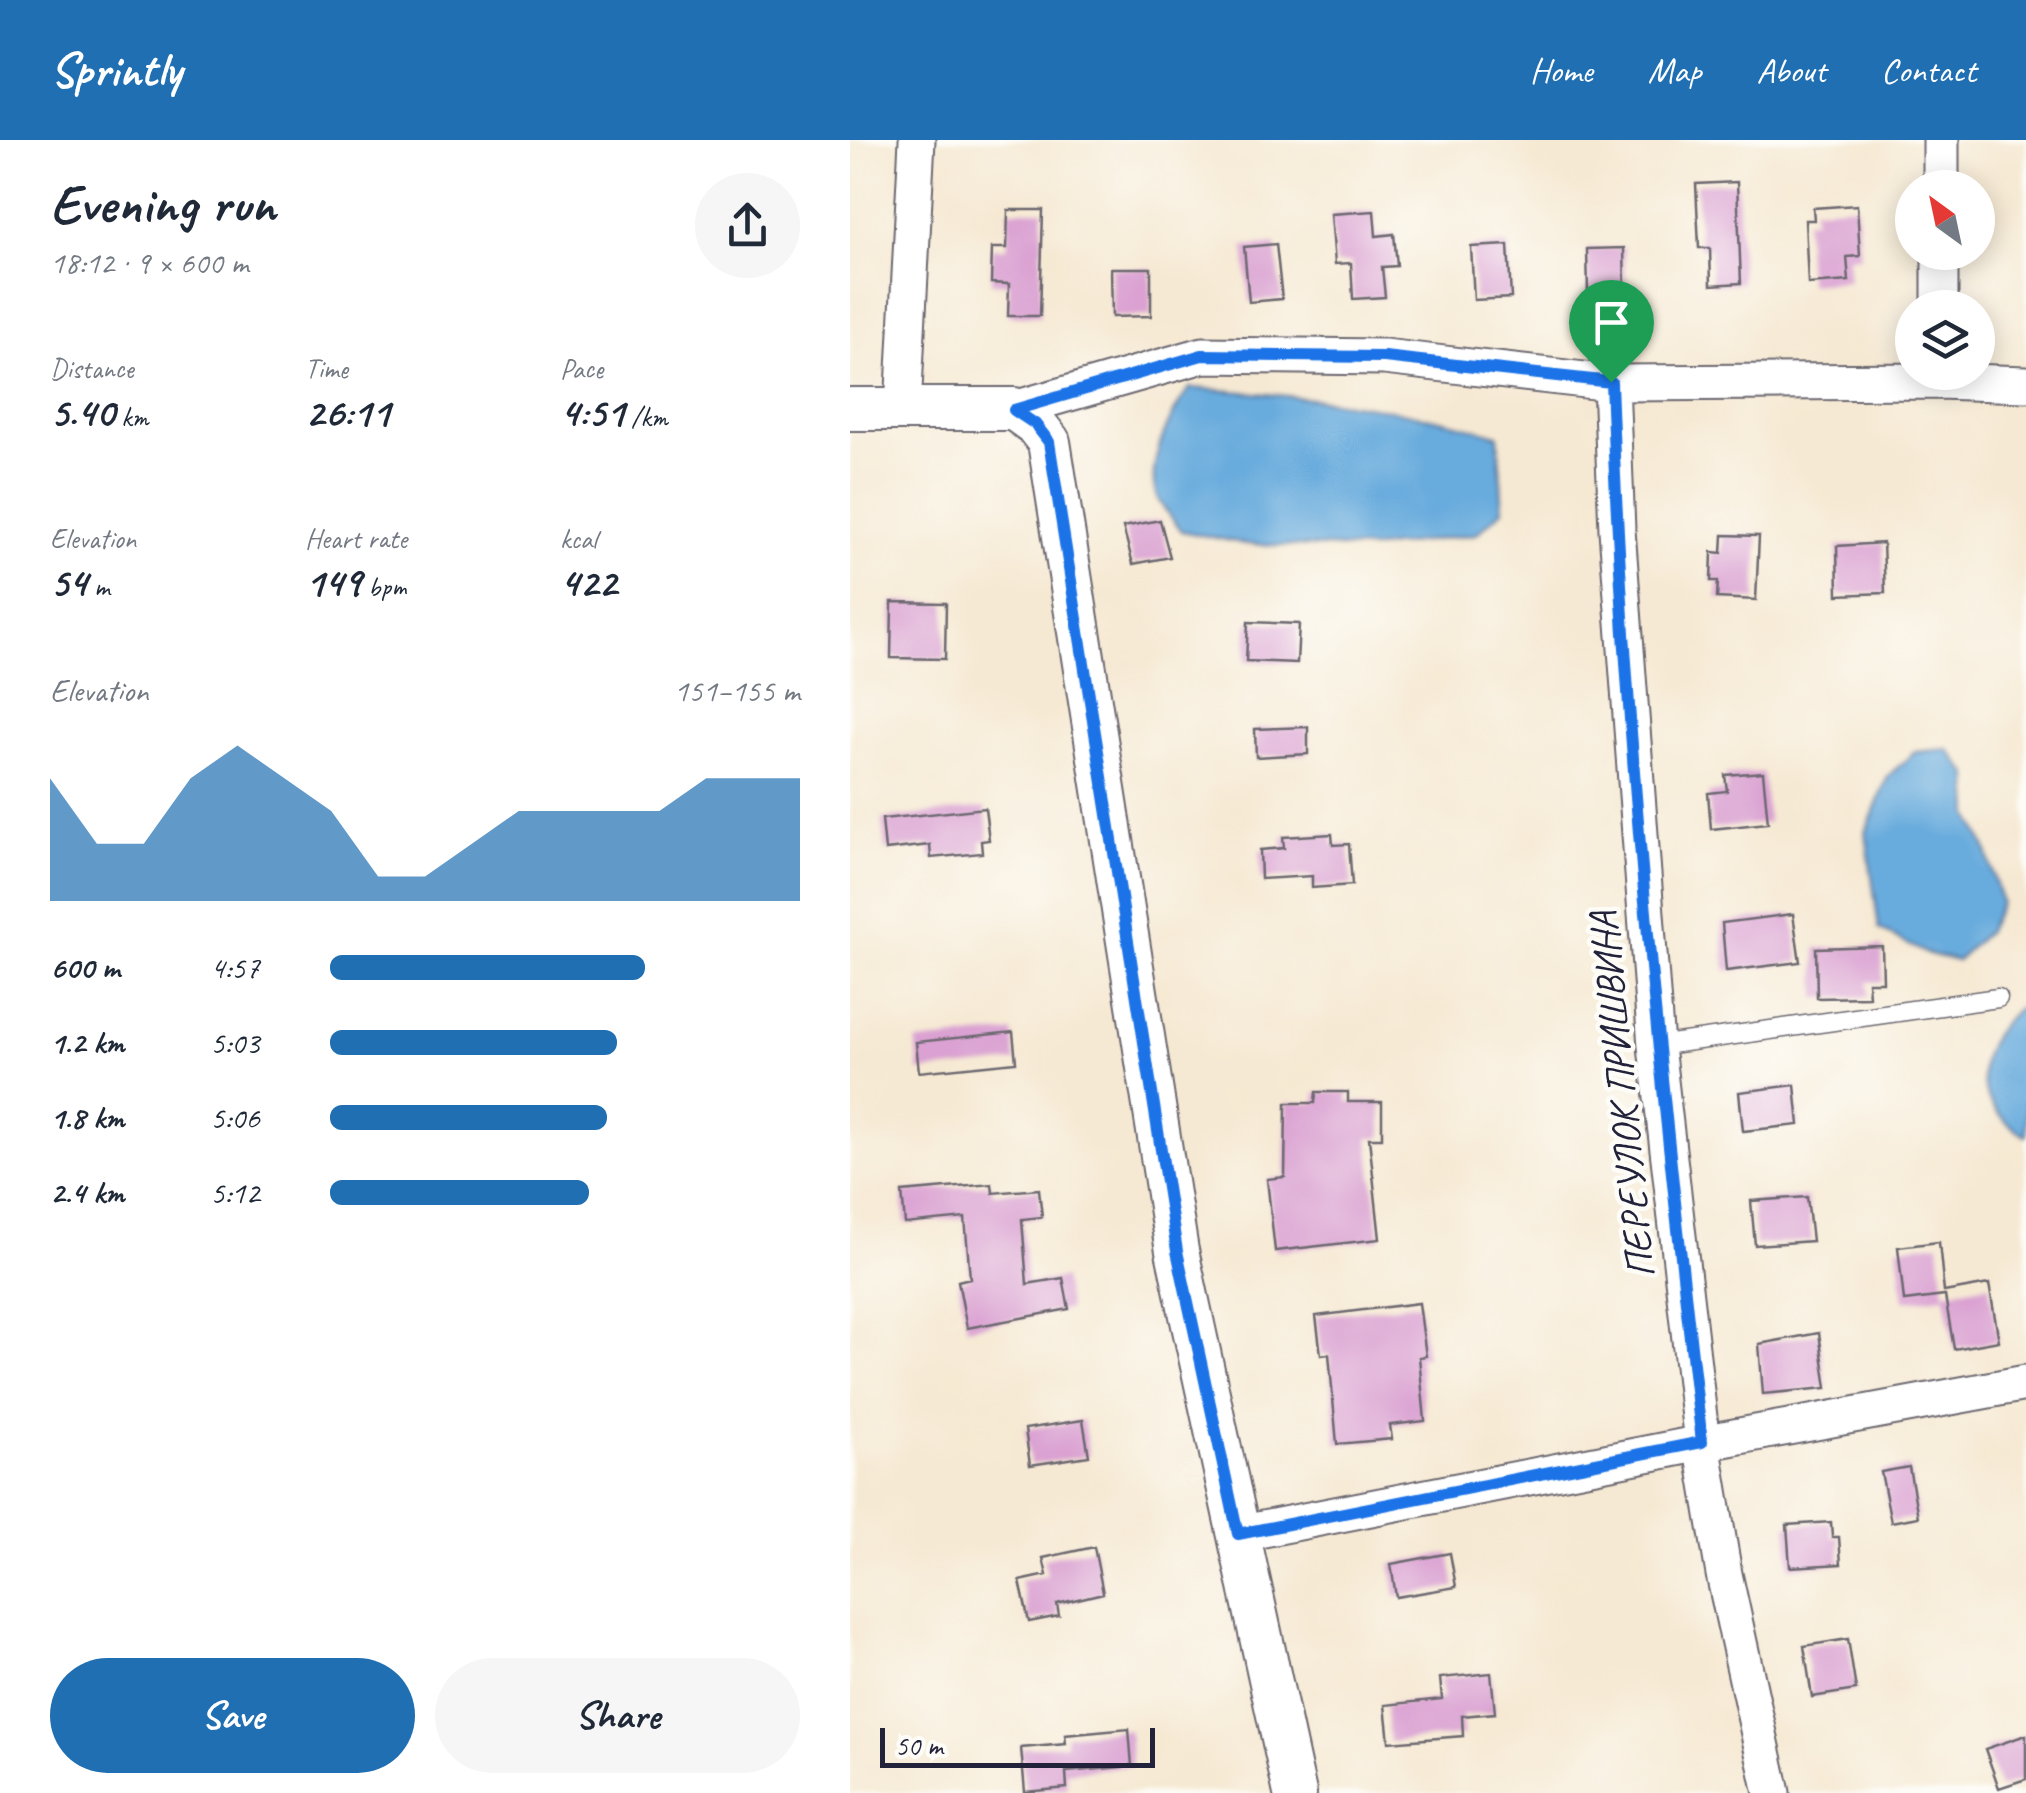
<!DOCTYPE html>
<html lang="en">
<head>
<meta charset="utf-8">
<style>
	:root { --surface:#fff; --page:#f6f6f7; --text:#1f2937; --muted:#747a83; --accent:#1f6fb2 }
	body { margin:0; font-family:Caveat,sans-serif; background:var(--page); color:var(--text); height:100vh; display:flex; flex-direction:column; font-size:38px; white-space:nowrap }
	* { box-sizing:border-box; margin:0 }
	p { font-size:32px; color:var(--muted) }
	.icon { flex:none; width:55px; height:55px; fill:none; stroke:currentColor; stroke-width:2; stroke-linecap:round; stroke-linejoin:round }
	.map { position:relative; flex:1; overflow:hidden }
	.panel { display:flex; flex-direction:column; background:var(--surface); width:850px }
	.panel>* { flex:none }
	.needle { width:65px; rotate:327deg }
	.buttons { position:absolute; left:1045px; top:30px; display:grid; gap:20px }
	.buttons a { display:grid; place-items:center; width:100px; height:100px; border-radius:50%; background:var(--surface); box-shadow:0 5px 25px #0003; font-size:50px }
	.scale { position:absolute; left:30px; bottom:25px; width:275px; box-sizing:border-box; padding-left:10px; border:5px solid #22223b; border-top:0; font-size:28px; line-height:35px; white-space:nowrap; color:#22223b; -webkit-text-stroke:8px #fdfcf7; paint-order:stroke }
	.pin { position:absolute; display:grid; place-items:center; width:85px; height:85px; color:#fff; margin:-102px -42px; border-radius:50% 50% 50% 0; rotate:-45deg; box-shadow:0 0 10px #0007 }
	.pin .icon { rotate:45deg }
	.round { display:grid; place-items:center; flex:none; width:105px; height:105px; border-radius:52px; background:var(--page) }
	.headline { display:flex; align-items:center; justify-content:space-between; height:170px; padding:0 50px }
	h1 { font-size:55px; font-weight:700; line-height:75px }
	.stats { display:grid; grid-template-columns:repeat(3,1fr); gap:15px; height:170px; padding:10px 50px }
	.stats div { display:grid; align-content:center }
	.stats b { font-size:42px; font-weight:700 }
	.stats small { font-size:28px; font-weight:400 }
	.stats p { font-size:28px }
	.chart { height:280px; padding:20px 50px }
	.chart p { display:flex; justify-content:space-between }
	.chart svg { width:100%; height:180px; margin-top:10px; fill:var(--accent); opacity:.7 }
	.primary-button { display:flex; gap:20px; margin-top:auto; padding:20px 50px }
	.primary-button a { flex:1; height:115px; border-radius:60px; background:var(--accent); color:#fff; font-size:40px; font-weight:700; line-height:115px; text-align:center }
	.primary-button a+a { background:var(--page); color:var(--text) }
	ul { padding:0 50px; list-style:none; font-size:32px }
	li { display:grid; grid-template-columns:160px 120px 1fr; align-items:center; height:75px }
	li i { height:25px; border-radius:12px; background:var(--accent) }
	header { display:flex; align-items:center; gap:60px; box-sizing:border-box; height:140px; padding:0 50px; background:var(--accent); color:#fff }
	header strong { font-size:48px }
	nav { display:flex; gap:55px; margin-inline-start:auto; font-size:35px }
	main { display:flex; flex:1; min-height:0 }
	.map>svg:first-child { display:block }
	.water { fill:#68abdd; stroke:#45668c; stroke-width:2.5 }
	.building { fill:#daa1d2 }
	.lines { fill:none; stroke-linecap:round; stroke-linejoin:round }
	.service-casing { stroke:#6c6870; stroke-width:21 }
	.minor-casing { stroke:#6c6870; stroke-width:39 }
	.tertiary-casing { stroke:#6c6870; stroke-width:46 }
	.service { stroke:#fff; stroke-width:18 }
	.minor { stroke:#fff; stroke-width:35 }
	.tertiary { stroke:#fff; stroke-width:42 }
	.route-casing { stroke:#fff; stroke-width:20 }
	.route { stroke:#1a73e8; stroke-width:12 }
	.labels { text-anchor:middle; dominant-baseline:central; stroke-width:9; stroke-linejoin:round; paint-order:stroke }
	.street-label { font-size:40px; fill:#22223b; stroke:#fdfcf7 }
</style>
</head>
<body>
<header>
<strong>Sprintly</strong>
<nav><a>Home</a><a>Map</a><a>About</a><a>Contact</a></nav>
</header>
<main>
<section class="panel">
<div class="headline"><div><h1>Evening run</h1><p>18:12 · 9 × 600 m</p></div><a class="round"><svg class="icon" aria-label="share" viewBox="0 0 24 24"><path d="M12 15V3M7 8l5-5 5 5M5 13v7h14v-7"/></svg></a></div>
<div class="stats">
<div><p>Distance</p><b>5.40<small> km</small></b></div>
<div><p>Time</p><b>26:11</b></div>
<div><p>Pace</p><b>4:51<small> /km</small></b></div>
</div>
<div class="stats">
<div><p>Elevation</p><b>54<small> m</small></b></div>
<div><p>Heart rate</p><b>149<small> bpm</small></b></div>
<div><p>kcal</p><b>422</b></div>
</div>
<div class="chart"><p><span>Elevation</span>151–155 m</p>
<svg viewBox="0 0 160 44" preserveAspectRatio="none"><path d="M0 44V14L10 30L20 30L30 14L40 6L50 14L60 22L70 38L80 38L90 30L100 22L110 22L120 22L130 22L140 14L150 14L160 14V44z"/></svg>
</div>
<ul>
<li><b>600 m</b>4:57<i style="width:67%"></i></li>
<li><b>1.2 km</b>5:03<i style="width:61%"></i></li>
<li><b>1.8 km</b>5:06<i style="width:59%"></i></li>
<li><b>2.4 km</b>5:12<i style="width:55%"></i></li>
</ul>
<div class="primary-button"><a>Save</a><a>Share</a></div>
</section>
<div class="map">
<svg width="1176" height="1653" viewBox="0 0 1176 1653">
	<rect width="100%" height="100%" fill="#fdfcf7"/>
	<filter id="ink" filterUnits="userSpaceOnUse"><feTurbulence type="fractalNoise" baseFrequency=".01" numOctaves="2"/><feDisplacementMap in="SourceGraphic" scale="20" xChannelSelector="R" yChannelSelector="G"/><feConvolveMatrix kernelMatrix="1 2 1 2 8 2 1 2 1" color-interpolation-filters="sRGB"/></filter>
	<filter id="wash" filterUnits="userSpaceOnUse"><feTurbulence type="fractalNoise" baseFrequency=".0048" numOctaves="4" result="noise"/><feDisplacementMap in="SourceGraphic" scale="40" xChannelSelector="R" yChannelSelector="G"/><feGaussianBlur stdDeviation="2.25" result="paint"/><feColorMatrix in="noise" values="0 0 0 0 0 0 0 0 0 0 0 0 0 0 0 0 0 1.4 0 .05"/><feComposite in="paint" operator="in"/></filter>
	<g filter="url(#wash)">
		<rect width="100%" height="100%" fill="#f6e9d3"/>
		<path class="water" d="M 340,248 C 445,255 547,265 648,295 L 653,370 L 626,394 L 521,409 L 396,404 L 332,391 C 324,381 314,370 308,359 C 293,327 321,273 340,248 Z
			M 1098,609 L 1119,635 L 1120,675 L 1136,708 L 1151,762 L 1137,791 L 1107,821 L 1075,813 L 1029,789 L 1016,692 L 1038,636 L 1065,612 Z
			M 1176,863 L 1176,996 C 1115,961 1120,901 1176,863 Z"/>
		<g id="blocks">
			<path class="building" d="M 887,42 L 891,143 L 861,145 L 860,108 L 849,108 L 846,44 Z
				M 1007,65 L 1010,116 L 997,117 L 999,141 L 958,144 L 955,80 L 964,80 L 963,68 Z
				M 158,70 L 193,70 L 190,176 L 158,176 L 159,144 L 141,143 L 142,108 L 157,108 Z
				M 524,71 L 526,96 L 544,94 L 547,126 L 532,127 L 535,157 L 503,159 L 501,123 L 485,124 L 481,74 Z
				M 426,104 L 432,159 L 399,162 L 394,107 Z
				M 658,105 L 661,158 L 624,160 L 621,107 Z
				M 774,108 L 775,152 L 738,153 L 737,109 Z
				M 261,128 L 301,128 L 301,176 L 262,177 Z
				M 310,380 L 320,417 L 283,424 L 273,387 Z
				M 873,395 L 909,396 L 906,460 L 867,458 L 868,441 L 861,441 L 862,412 L 872,413 Z
				M 1033,403 L 1035,453 L 988,455 L 987,406 Z
				M 42,462 L 96,463 L 95,519 L 41,518 Z
				M 398,482 L 449,484 L 447,523 L 396,521 Z
				M 458,587 L 458,614 L 406,617 L 405,589 Z
				M 913,632 L 918,683 L 861,689 L 858,653 L 877,651 L 875,635 Z
				M 135,668 L 139,700 L 131,701 L 132,713 L 81,718 L 80,705 L 35,710 L 32,679 Z
				M 482,694 L 483,705 L 499,704 L 502,745 L 462,748 L 462,736 L 411,739 L 410,710 L 434,708 L 433,697 Z
				M 943,774 L 950,822 L 876,831 L 872,783 Z
				M 1032,806 L 1033,842 L 1018,842 L 1019,857 L 967,858 L 966,808 Z
				M 163,892 L 166,922 L 69,932 L 66,902 Z
				M 945,945 L 949,985 L 893,991 L 889,952 Z
				M 466,952 L 498,952 L 498,962 L 532,962 L 532,998 L 519,998 L 530,1099 L 425,1111 L 417,1039 L 435,1037 L 436,963 L 465,963 Z
				M 142,1044 L 143,1053 L 189,1049 L 192,1077 L 172,1079 L 177,1144 L 213,1138 L 219,1169 L 117,1188 L 108,1141 L 120,1138 L 115,1078 L 55,1084 L 52,1052 Z
				M 957,1057 L 962,1101 L 905,1105 L 901,1061 Z
				M 1089,1102 L 1094,1152 L 1139,1144 L 1149,1201 L 1104,1209 L 1095,1156 L 1054,1161 L 1048,1107 Z
				M 569,1163 L 576,1216 L 569,1217 L 575,1281 L 540,1285 L 542,1299 L 487,1304 L 479,1214 L 471,1215 L 466,1176 Z
				M 969,1193 L 977,1248 L 913,1254 L 909,1204 Z
				M 233,1280 L 239,1316 L 180,1325 L 175,1289 Z
				M 1059,1327 L 1068,1377 L 1041,1382 L 1031,1332 Z
				M 981,1382 L 982,1397 L 989,1397 L 991,1424 L 940,1427 L 937,1385 Z
				M 244,1407 L 253,1453 L 207,1464 L 209,1476 L 179,1482 L 170,1441 L 197,1435 L 193,1418 Z
				M 600,1413 L 606,1447 L 546,1457 L 541,1424 Z
				M 998,1499 L 1006,1550 L 962,1557 L 954,1506 Z
				M 641,1533 L 645,1573 L 612,1576 L 613,1596 L 539,1602 L 535,1565 L 592,1559 L 590,1538 Z
				M 279,1589 L 282,1626 L 216,1632 L 217,1648 L 175,1652 L 171,1608 L 216,1604 L 215,1595 Z
				M 1176,1595 L 1176,1639 L 1149,1648 L 1135,1609 Z"/>
		</g>
	</g>
	<g filter="url(#ink)">
		<use href="#blocks" fill-opacity="0" stroke="#6c6870" stroke-width="2.5"/>
		<g class="lines">
			<g class="service-casing">
				<path id="service" d="M 806,906 L 1148,858"/>
			</g>
			<g class="minor-casing">
				<path id="minor" d="M 1091,48 L 1091,0
					M 1090,168 L 1090,112
					M 761,243 L 767,390 L 806,906 L 852,1303 L 874,1434 L 922,1653
					M 53,269 L 67,0
					M 164,269 L 353,215 L 534,217 L 761,243 L 1089,241 L 1176,244
					M 388,1394 L 852,1303 L 1176,1243"/>
			</g>
			<g class="tertiary-casing">
				<path id="tertiary" d="M 0,269 L 164,269 L 185,284 L 199,302 L 327,1111 L 445,1653"/>
			</g>
			<use href="#service" class="service"/>
			<use href="#minor" class="minor"/>
			<use href="#tertiary" class="tertiary"/>
		</g>
	</g>
	<g class="lines" filter="url(#ink)">
		<g class="route-casing">
			<path id="route" d="M 352,215 L 534,217 L 761,242 C 774,597 811,950 852,1302 L 388,1394 L 327,1111 L 199,302 L 185,284 L 164,270 Z"/>
		</g>
		<use href="#route" class="route"/>
	</g>
	<g class="labels">
		<g class="street-label">
			<text transform="translate(772 955) rotate(-96)">ПЕРЕУЛОК ПРИШВИНА</text>
		</g>
	</g>
</svg>
<div class="buttons">
<a><svg class="needle" viewBox="-14 -14 28 28"><path d="M0-13l5 13h-10z" fill="#e53935"/><path d="M0 13l5-13h-10z" fill="#747a83"/></svg></a>
<a><svg class="icon" aria-label="layers" viewBox="0 0 24 24"><path d="M12 4l9 5-9 5-9-5zM3 14l9 5 9-5"/></svg></a>
</div>
<div class="scale">50 m</div>
<div class="pin" style="left:761px;top:242px;background:#1e9e55"><svg class="icon" aria-label="arrive" viewBox="0 0 24 24"><path d="M6 21V4h12l-3 4 3 4H6"/></svg></div>
</div>
</main>
</body>
</html>
